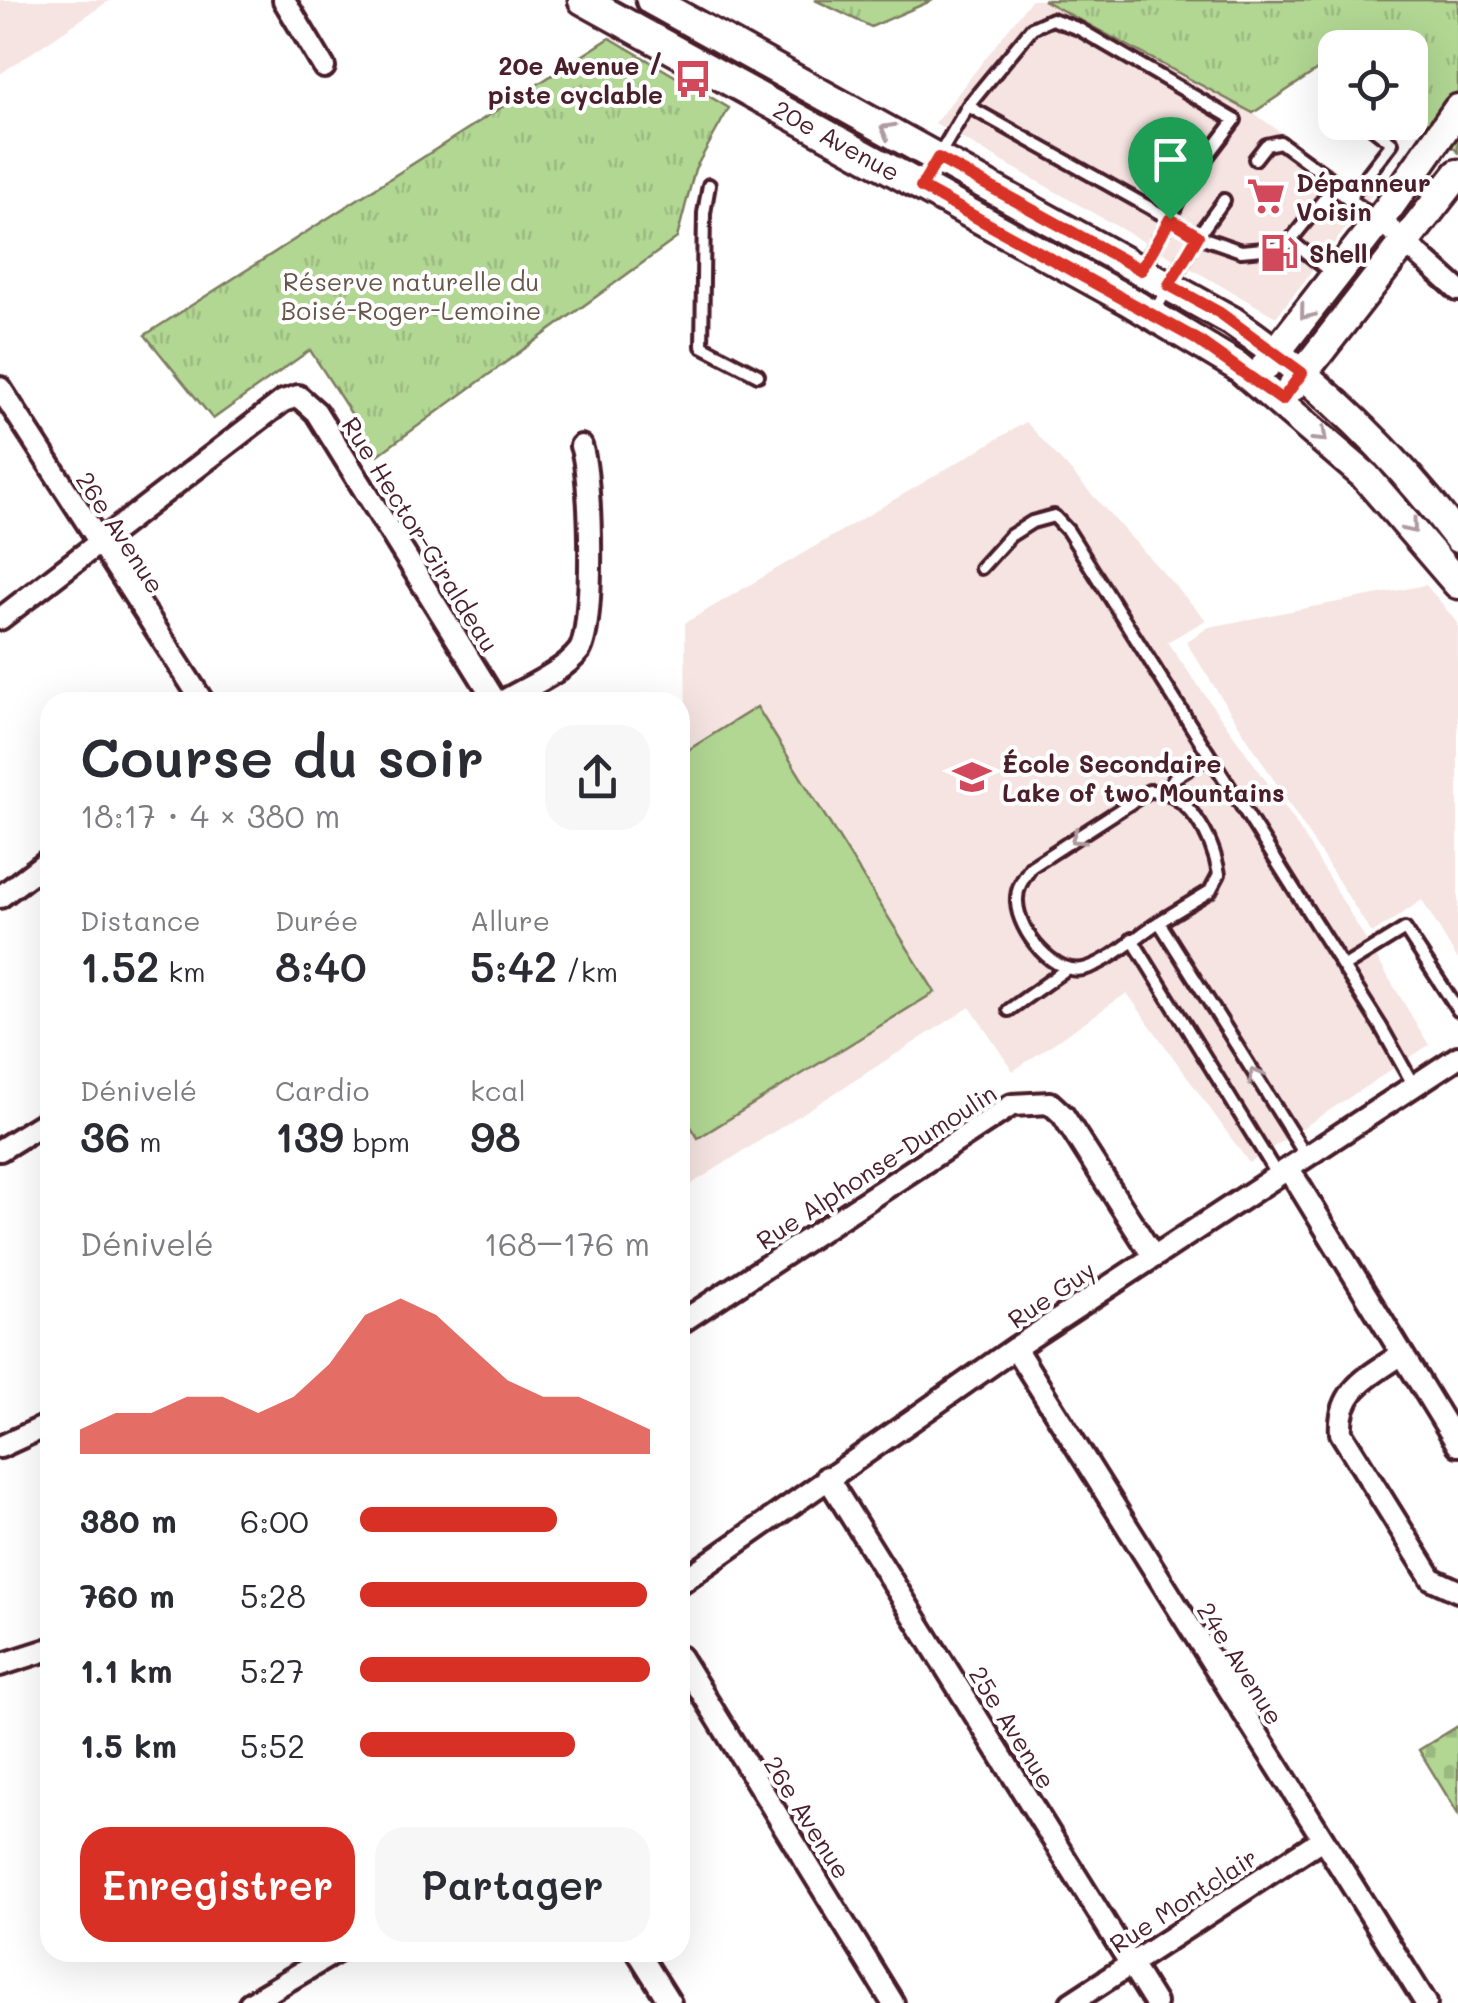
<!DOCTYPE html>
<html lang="fr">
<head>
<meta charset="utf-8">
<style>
	:root { --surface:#fff; --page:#f7f7f7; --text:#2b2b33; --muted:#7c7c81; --accent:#d93025 }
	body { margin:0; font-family:Mali,sans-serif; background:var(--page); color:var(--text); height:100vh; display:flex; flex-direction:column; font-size:38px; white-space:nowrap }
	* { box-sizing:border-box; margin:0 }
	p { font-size:32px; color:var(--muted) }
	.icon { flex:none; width:55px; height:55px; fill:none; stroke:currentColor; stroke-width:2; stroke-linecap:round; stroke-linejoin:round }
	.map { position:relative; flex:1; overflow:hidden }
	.side { position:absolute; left:40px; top:692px; width:650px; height:1270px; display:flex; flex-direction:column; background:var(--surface); border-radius:30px; box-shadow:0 10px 40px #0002 }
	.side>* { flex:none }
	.tools { position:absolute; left:1318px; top:30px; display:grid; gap:20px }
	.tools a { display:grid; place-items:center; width:110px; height:110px; border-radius:20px; background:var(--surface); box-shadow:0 10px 40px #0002; font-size:50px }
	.pin { position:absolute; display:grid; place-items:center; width:85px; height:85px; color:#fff; margin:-102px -42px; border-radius:50% 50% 50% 0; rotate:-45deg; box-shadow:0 0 10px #0007 }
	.pin .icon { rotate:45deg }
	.round { display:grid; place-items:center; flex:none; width:105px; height:105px; border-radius:30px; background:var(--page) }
	.summary { display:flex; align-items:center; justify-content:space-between; height:170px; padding:0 40px }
	h1 { font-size:55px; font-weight:600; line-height:75px }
	.stats { display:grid; grid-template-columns:repeat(3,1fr); gap:15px; height:170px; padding:10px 40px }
	.stats div { display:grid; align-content:center }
	.stats b { font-size:42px; font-weight:600 }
	.stats small { font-size:28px; font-weight:400 }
	.stats p { font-size:28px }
	.chart { height:280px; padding:20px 40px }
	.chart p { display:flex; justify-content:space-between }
	.chart svg { width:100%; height:180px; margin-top:10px; fill:var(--accent); opacity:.7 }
	.primary-button { display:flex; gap:20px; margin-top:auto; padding:20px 40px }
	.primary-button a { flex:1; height:115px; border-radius:30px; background:var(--accent); color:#fff; font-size:40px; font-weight:600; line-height:115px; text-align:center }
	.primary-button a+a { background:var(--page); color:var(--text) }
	ul { padding:0 40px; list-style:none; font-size:32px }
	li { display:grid; grid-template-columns:160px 120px 1fr; align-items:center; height:75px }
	li i { height:25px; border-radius:12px; background:var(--accent) }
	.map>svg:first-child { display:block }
	.built { fill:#f5e4e1 }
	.green { fill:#b1d793; stroke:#7e7b5f; stroke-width:2.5 }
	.cemetery { fill:url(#cemetery-stones); stroke:#7e7b5f; stroke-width:2.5 }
	.park { fill:url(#park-tufts); stroke:#7e7b5f; stroke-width:2.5 }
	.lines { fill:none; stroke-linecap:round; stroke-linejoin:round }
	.lane-casing { stroke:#4a1f2b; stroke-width:18 }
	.street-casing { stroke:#4a1f2b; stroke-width:28 }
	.secondary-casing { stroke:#4a1f2b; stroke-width:35 }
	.lane { stroke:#fff; stroke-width:10 }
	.street { stroke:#fff; stroke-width:20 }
	.secondary { stroke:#fff; stroke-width:28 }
	.oneway { stroke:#ae9aa0 }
	.route-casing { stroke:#fff; stroke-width:20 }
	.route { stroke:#d93025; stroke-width:12 }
	.labels { text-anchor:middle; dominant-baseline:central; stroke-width:8; stroke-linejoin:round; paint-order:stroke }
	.poi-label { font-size:25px; font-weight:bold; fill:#4a1f2b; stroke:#fff; text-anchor:start }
	.street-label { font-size:25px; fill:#4a1f2b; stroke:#fff }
	.park-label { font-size:25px; fill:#69564a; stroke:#fff }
</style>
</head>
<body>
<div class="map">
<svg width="1458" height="2003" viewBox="0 0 1458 2003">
	<defs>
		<pattern id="cemetery-stones" width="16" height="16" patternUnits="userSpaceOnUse" patternTransform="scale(2.5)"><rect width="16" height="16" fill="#b1d793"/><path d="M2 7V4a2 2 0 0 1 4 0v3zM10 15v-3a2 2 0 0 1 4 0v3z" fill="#9ab87f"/></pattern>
		<pattern id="park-tufts" width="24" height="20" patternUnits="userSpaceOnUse" patternTransform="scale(2.5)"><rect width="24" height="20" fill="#b1d793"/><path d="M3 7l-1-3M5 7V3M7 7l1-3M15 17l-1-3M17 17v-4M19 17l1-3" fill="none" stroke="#9ab87f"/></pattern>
	</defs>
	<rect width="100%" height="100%" fill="#fff"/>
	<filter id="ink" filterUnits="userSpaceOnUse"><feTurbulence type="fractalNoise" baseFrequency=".01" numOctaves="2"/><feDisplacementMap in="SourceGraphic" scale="20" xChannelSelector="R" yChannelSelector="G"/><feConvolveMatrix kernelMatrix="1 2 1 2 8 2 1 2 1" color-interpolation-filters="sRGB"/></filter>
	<g filter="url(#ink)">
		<path class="built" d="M 0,0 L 110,0 L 0,74 Z
			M 1031,0 L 1043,0 L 1253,113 L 1372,195 L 1276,317 L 935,123 Z
			M 1026,422 L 1206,620 L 1167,642 L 1294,820 L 1429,1045 L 1249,1163 L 1127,993 L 1013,1071 L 970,1007 L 690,1185 L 680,1169 L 680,735 L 686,731 L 685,623 Z
			M 1426,585 L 1458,624 L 1458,960 L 1422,900 L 1372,934 L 1186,642 L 1209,627 Z"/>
		<path class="green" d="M 757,707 L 935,992 L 698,1138 L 680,1109 L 680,755 Z"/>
		<path class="cemetery" d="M 1458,1726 L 1458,1814 L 1419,1750 Z"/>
		<path class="park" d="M 815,0 L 933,0 L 871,27 Z
			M 1043,0 L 1458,0 L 1458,152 L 1410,109 L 1410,48 L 1335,48 L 1335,58 L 1253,113 Z
			M 610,38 L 729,108 L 695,169 L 677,238 L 378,455 L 310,350 L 213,419 L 145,335 Z"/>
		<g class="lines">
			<g class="lane-casing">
				<path id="lane" d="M 1333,98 L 1335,99
					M 1255,159 L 1266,145 L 1280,142 L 1328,177 L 1333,188
					M 709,185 L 704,213 L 702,346 L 758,375
					M 921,186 L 968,106 L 1170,219 L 1184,187 L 1235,120 L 1079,29 L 1052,19 L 1032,28 L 968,106
					M 1224,200 L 1198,236 L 1241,251 L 1285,247 L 1333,188 L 1379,220
					M 1348,200 L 1392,143 L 1365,122
					M 1290,240 L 1334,275
					M 1142,268 L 1170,219 L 1198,236 L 1153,314
					M 981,568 L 1010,536 L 1032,522 L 1054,516 L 1068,531 L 1381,1027 L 1414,1086
					M 1168,790 L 1174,778 L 1209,756
					M 1159,922 C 1137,936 1112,960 1087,968 C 1055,979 1018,931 1017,902 C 1016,888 1023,879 1031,867 L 1149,791 C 1188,789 1213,839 1219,874 L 1210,891 L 1159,922 L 1306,1156
					M 1132,939 L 1278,1176
					M 1343,967 L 1405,929 L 1458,1010
					M 1009,1010 L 1065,970"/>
			</g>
			<g class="street-casing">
				<path id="street" d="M 284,0 L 324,67
					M 1380,220 L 1458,290
					M 0,388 L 203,702
					M 0,619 L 283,401 L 298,396 L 316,412 L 496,702
					M 502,702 C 525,688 562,673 579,651 C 595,629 592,474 581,446
					M 0,897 L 50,859
					M 0,1150 L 50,1119
					M 1289,1169 L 1458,1445
					M 680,1323 L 1012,1105 L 1050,1103 L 1063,1115 L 1153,1256
					M 1015,1348 L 1426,2003
					M 1402,1354 C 1370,1376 1338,1389 1341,1433 L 1432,1579 L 1458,1591
					M 0,1447 L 50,1424
					M 827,1477 L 1155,2003
					M 680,1583 L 1015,1348 L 1458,1057
					M 680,1657 L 893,2003
					M 0,1665 L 50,1649
					M 638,1952 L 670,2003
					M 250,2003 L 336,1952
					M 1071,2003 L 1322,1839"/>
			</g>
			<g class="secondary-casing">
				<g id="secondary">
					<path id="s1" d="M 583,0 L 1129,301 L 1237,366 L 1365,476 L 1458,584"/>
					<path d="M 651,0 L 1232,321 C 1320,381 1394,454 1458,538"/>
					<path d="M 1266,365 L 1390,206 L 1458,109"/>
					<path d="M 1292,387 L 1458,174"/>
				</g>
			</g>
			<use href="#lane" class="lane"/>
			<use href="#street" class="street"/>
			<use href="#secondary" class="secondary"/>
		</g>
		<defs><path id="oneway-chevron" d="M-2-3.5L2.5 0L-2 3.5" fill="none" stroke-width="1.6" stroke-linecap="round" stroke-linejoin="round" transform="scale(2.5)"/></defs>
		<g class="oneway">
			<use href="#oneway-chevron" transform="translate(887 130) rotate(-151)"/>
			<use href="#oneway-chevron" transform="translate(1306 313) rotate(129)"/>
			<use href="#oneway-chevron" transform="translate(1321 436) rotate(43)"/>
			<use href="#oneway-chevron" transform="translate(1411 527) rotate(50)"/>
			<use href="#oneway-chevron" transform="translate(1077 838) rotate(147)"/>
			<use href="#oneway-chevron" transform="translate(1255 1075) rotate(-122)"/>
		</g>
	</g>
	<g class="lines" filter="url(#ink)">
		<g class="route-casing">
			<path id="route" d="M 938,158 L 1141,270 L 1170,219 L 1198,236 L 1169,285 L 1220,313 L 1302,373 L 1282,400 L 1196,339 L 921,187 Z"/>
		</g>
		<use href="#route" class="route"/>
	</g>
	<defs>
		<g id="bus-bare" transform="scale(3)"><path d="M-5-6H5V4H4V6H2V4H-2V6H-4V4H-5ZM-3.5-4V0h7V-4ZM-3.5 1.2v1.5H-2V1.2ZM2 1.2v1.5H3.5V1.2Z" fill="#d1495b" stroke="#fff" stroke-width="2.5" paint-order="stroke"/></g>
		<g id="supermarket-bare" transform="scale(3)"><path d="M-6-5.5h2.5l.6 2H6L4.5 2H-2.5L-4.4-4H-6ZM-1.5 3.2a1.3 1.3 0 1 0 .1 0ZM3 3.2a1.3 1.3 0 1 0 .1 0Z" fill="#d1495b" stroke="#fff" stroke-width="2.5" paint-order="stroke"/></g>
		<g id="fuel-bare" transform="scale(3)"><path d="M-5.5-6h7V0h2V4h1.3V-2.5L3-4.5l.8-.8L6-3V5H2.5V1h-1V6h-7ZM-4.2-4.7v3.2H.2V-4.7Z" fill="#d1495b" stroke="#fff" stroke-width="2.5" paint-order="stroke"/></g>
		<g id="school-bare" transform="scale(3)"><path d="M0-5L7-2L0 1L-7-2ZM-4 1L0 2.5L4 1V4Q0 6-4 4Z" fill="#d1495b" stroke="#fff" stroke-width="2.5" paint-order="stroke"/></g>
	</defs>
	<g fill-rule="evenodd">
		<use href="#bus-bare" x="693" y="79"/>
		<use href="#supermarket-bare" x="1266" y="196"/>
		<use href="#fuel-bare" x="1279" y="253"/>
		<use href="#school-bare" x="972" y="777"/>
	</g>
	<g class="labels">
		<g class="poi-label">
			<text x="663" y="65" text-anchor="end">20e Avenue /<tspan x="663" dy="29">piste cyclable</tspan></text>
			<text x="1296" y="182">Dépanneur<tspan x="1296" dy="29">Voisin</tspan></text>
			<text x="1309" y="253">Shell</text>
			<text x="1002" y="763">École Secondaire<tspan x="1002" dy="29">Lake of two Mountains</tspan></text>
		</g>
		<g class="street-label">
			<text stroke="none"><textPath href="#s1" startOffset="290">20e Avenue</textPath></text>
			<text transform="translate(121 532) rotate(57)">26e Avenue</text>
			<text transform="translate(421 534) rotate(58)">Rue Hector-Giraldeau</text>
			<text transform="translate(876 1166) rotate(-33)">Rue Alphonse-Dumoulin</text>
			<text transform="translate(1051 1294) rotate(-34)">Rue Guy</text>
			<text transform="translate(1241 1663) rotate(58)">24e Avenue</text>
			<text transform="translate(1013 1727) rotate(58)">25e Avenue</text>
			<text transform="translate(808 1817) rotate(58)">26e Avenue</text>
			<text transform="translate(1183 1900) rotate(-33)">Rue Montclair</text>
		</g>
		<g class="park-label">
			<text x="411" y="281">Réserve naturelle du<tspan x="411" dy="29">Boisé-Roger-Lemoine</tspan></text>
		</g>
	</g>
</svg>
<div class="tools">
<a><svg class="icon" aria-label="locate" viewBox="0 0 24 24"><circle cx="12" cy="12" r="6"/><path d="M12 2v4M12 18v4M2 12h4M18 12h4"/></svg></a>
</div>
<div class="pin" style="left:1170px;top:219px;background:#1e9e55"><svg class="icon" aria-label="arrive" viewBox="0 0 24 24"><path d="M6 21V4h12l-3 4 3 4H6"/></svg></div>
<section class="side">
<div class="summary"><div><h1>Course du soir</h1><p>18:17 · 4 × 380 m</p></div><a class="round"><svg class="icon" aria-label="share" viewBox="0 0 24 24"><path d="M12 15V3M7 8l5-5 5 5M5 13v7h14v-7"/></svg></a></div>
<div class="stats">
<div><p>Distance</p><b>1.52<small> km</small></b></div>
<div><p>Durée</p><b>8:40</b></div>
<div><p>Allure</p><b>5:42<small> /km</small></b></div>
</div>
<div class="stats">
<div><p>Dénivelé</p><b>36<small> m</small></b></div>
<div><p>Cardio</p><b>139<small> bpm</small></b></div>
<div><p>kcal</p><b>98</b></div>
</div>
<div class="chart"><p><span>Dénivelé</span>168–176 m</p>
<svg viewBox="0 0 160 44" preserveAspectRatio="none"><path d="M0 44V38L10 34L20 34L30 30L40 30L50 34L60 30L70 22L80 10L90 6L100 10L110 18L120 26L130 30L140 30L150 34L160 38V44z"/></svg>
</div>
<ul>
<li><b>380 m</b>6:00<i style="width:68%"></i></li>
<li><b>760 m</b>5:28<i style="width:99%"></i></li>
<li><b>1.1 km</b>5:27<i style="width:100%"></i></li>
<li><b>1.5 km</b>5:52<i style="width:74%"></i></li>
</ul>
<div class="primary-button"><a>Enregistrer</a><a>Partager</a></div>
</section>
</div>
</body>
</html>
